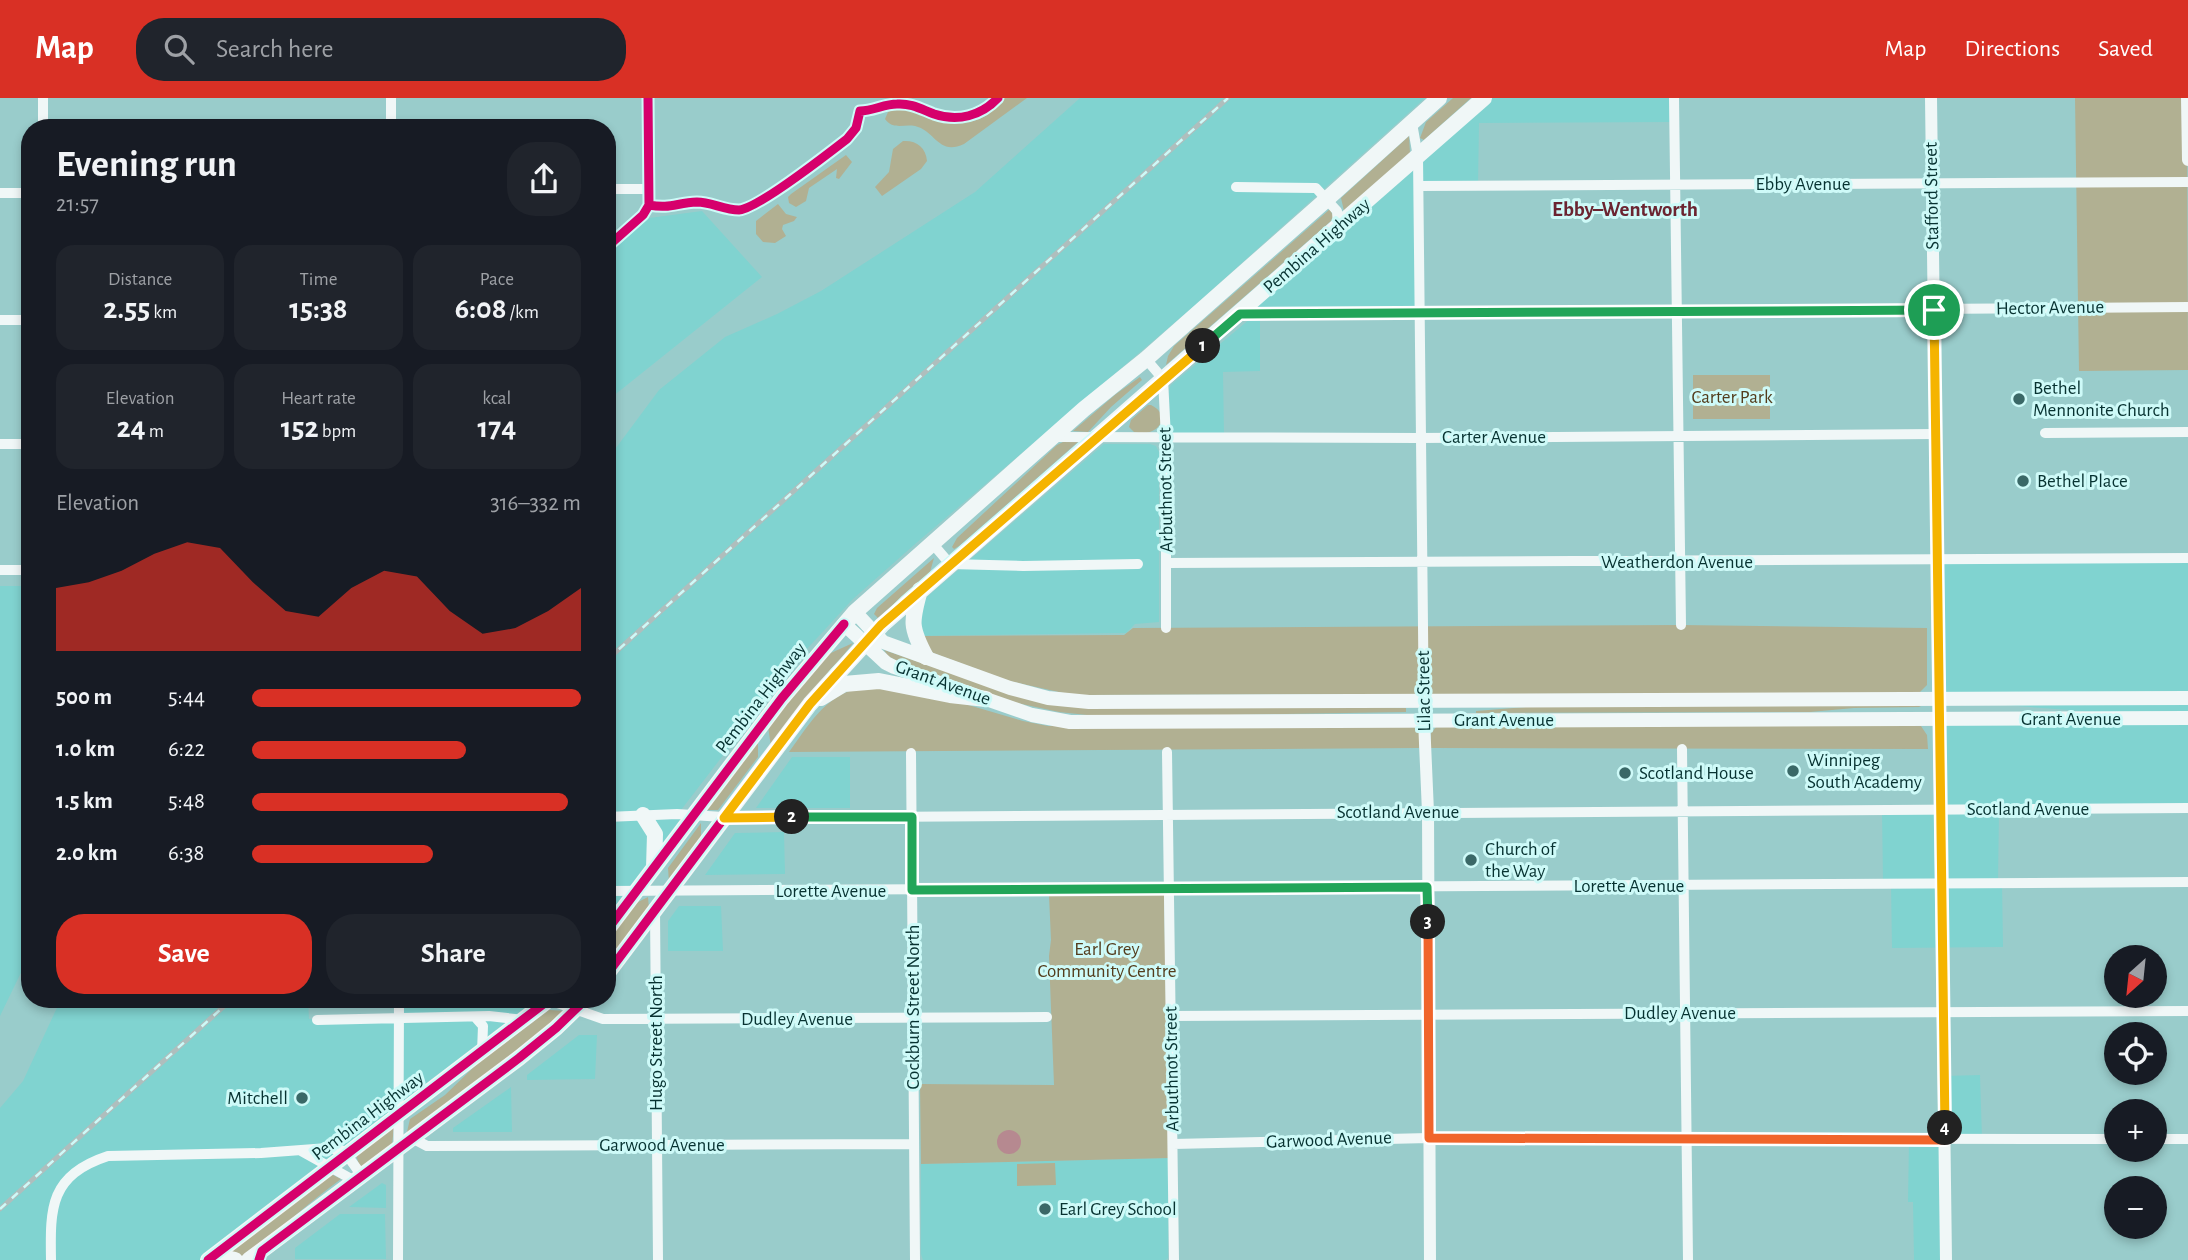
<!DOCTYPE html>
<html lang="en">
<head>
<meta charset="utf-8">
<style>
	:root { --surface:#171b24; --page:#20242c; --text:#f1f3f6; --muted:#9ea1a6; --accent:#d93025 }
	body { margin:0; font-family:"Alegreya Sans",sans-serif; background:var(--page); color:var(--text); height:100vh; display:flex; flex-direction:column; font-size:26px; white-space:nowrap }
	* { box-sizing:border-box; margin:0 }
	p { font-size:23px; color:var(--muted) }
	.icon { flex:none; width:38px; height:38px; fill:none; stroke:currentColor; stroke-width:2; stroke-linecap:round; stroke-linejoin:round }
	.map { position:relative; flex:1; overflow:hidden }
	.sheet { position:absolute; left:21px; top:21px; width:595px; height:889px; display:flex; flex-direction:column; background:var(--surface); border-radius:28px; box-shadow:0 4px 10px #0003 }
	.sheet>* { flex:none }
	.needle { width:46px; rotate:207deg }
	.controls { position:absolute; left:2104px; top:847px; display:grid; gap:14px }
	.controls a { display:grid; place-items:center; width:63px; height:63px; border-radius:50%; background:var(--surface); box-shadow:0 4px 10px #0003; font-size:35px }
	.pin { position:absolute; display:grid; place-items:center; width:60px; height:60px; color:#fff; margin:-30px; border:4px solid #fff; border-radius:50%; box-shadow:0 2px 7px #0007 }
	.km { position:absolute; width:35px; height:35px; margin:-18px; border-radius:50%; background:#222; color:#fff; font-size:19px; line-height:35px; text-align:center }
	.round { display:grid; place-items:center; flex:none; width:74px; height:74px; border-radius:28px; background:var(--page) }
	.overview { display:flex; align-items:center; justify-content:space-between; height:119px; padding:0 35px }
	h1 { font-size:38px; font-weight:700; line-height:52px }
	.metrics { display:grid; grid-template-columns:repeat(3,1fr); gap:10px; height:119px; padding:7px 35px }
	.metrics div { display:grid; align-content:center; border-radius:18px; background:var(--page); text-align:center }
	.metrics b { font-size:30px; font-weight:700 }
	.metrics small { font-size:19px; font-weight:400 }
	.metrics p { font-size:19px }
	.chart { height:196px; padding:14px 35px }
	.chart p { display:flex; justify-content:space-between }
	.chart svg { width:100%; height:126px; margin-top:7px; fill:var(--accent); opacity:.7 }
	.button { display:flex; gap:14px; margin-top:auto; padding:14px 35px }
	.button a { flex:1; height:80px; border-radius:28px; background:var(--accent); color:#fff; font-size:28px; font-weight:700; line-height:80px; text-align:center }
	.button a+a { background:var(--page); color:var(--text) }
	ul { padding:0 35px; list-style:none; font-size:23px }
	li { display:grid; grid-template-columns:112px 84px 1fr; align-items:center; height:52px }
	li i { height:18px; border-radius:9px; background:var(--accent) }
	header { display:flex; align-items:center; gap:42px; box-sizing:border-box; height:98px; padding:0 35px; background:var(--accent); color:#fff }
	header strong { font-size:33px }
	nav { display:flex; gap:38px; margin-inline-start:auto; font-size:24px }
	.search { width:490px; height:63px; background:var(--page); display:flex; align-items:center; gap:18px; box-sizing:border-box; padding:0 24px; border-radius:28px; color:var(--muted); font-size:26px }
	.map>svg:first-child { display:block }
	.built { fill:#80d3d0 }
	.green { fill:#b1b092 }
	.water { fill:#b68990 }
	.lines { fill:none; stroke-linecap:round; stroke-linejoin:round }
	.minor { stroke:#f0f7f7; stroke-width:10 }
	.tertiary { stroke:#f0f7f7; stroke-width:12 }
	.secondary { stroke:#f0f7f7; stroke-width:14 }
	.primary { stroke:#f0f7f7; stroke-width:16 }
	.rail-casing { stroke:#afbebd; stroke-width:5 }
	.rail { stroke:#cefaf8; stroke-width:2.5; stroke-dasharray:8; stroke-linecap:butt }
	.cycleway-casing { stroke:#cefaf8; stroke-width:13 }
	.cycleway { stroke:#d6006c; stroke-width:9 }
	.split-1-casing { stroke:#fff; stroke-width:14 }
	.split-2-casing { stroke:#fff; stroke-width:14 }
	.split-3-casing { stroke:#fff; stroke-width:14 }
	.split-4-casing { stroke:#fff; stroke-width:14 }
	.split-5-casing { stroke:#fff; stroke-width:14 }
	.split-1 { stroke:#22a559; stroke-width:9 }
	.split-2 { stroke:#f5b400; stroke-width:9 }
	.split-3 { stroke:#22a559; stroke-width:9 }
	.split-4 { stroke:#f0652b; stroke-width:9 }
	.split-5 { stroke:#f5b400; stroke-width:9 }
	.poi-dot { fill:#3a6867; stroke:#cefaf8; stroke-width:2.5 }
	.labels { text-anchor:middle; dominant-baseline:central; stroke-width:6; stroke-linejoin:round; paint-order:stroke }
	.street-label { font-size:19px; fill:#073231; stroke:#cefaf8 }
	.poi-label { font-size:19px; fill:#073231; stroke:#cefaf8; text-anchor:start }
	.park-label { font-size:19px; fill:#533c1c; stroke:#cefaf8 }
	.neighbourhood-label { font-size:21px; font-weight:bold; fill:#6b2531; stroke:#cefaf8 }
</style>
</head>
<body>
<header>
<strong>Map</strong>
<div class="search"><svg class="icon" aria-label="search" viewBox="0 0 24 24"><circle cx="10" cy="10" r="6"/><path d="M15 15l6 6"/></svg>Search here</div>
<nav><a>Map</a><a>Directions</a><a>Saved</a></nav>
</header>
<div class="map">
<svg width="2188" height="1162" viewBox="0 0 2188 1162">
	<rect width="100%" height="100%" fill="#99cccb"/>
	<path class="built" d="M 1080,0 L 1425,0 L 1194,208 L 914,447 L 853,501 L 794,565 L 678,716 L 694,717 L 607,832 L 607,362 L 659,292 L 725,239 L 777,216 L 821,193 L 975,94 Z
		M 1484,0 L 1674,0 L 1674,24 L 1479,25 L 1478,88 L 1419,88 L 1420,214 L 1240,216 Z
		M 702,113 L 762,179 L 607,303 L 607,157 L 649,120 Z
		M 1251,220 L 1260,220 L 1260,273 L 1223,274 L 1224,338 L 1170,337 L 1169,291 L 1171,287 Z
		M 1104,346 L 1150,346 L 1156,348 L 1159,354 L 1159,524 L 1135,526 L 1126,535 L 919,538 L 923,505 L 928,498 Z
		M 2188,460 L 2188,710 L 1999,712 L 1998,785 L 2002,785 L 2003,849 L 1892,850 L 1891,786 L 1883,786 L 1882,712 L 1939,711 L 1938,621 L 2162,619 L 1938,602 L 1936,462 Z
		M 0,488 L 30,488 L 30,856 L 0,918 Z
		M 792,659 L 850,659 L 850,710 L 756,710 Z
		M 784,734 L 785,776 L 705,777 L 735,735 Z
		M 679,808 L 721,808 L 723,853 L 668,853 L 668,823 Z
		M 61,901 L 308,901 L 309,921 L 385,922 L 399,921 L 399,901 L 550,901 L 208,1162 L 0,1162 L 0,1010 L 23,983 Z
		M 579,937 L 597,937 L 595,981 L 527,982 L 527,977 Z
		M 1980,977 L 1982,1041 L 1946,1042 L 1946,1162 L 1914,1162 L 1913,1104 L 1908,1104 L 1909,1042 L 1944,1042 L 1944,978 Z
		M 511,989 L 512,1034 L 453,1034 L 453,1030 Z
		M 1169,1060 L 1168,1160 L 1166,1162 L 923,1162 L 921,1156 L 921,1066 Z
		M 382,1085 L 386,1087 L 386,1110 L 349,1109 Z
		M 340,1116 L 385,1116 L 386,1161 L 295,1161 L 295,1150 Z"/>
	<path class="green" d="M 1001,0 L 1027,0 L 964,46 C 938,58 936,33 915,28 C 903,26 893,32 885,21 L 888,14 C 918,1 950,40 987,17 C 992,13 997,5 1001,0 Z
		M 1453,0 L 1471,0 L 1424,42 L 1420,40 L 1426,24 Z
		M 2075,0 L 2187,0 L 2188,272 L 2079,273 Z
		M 1409,38 L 1410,55 L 1344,113 L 1341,100 Z
		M 903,43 C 916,42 926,49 927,63 L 921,71 L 882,98 L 875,89 L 889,74 L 893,51 Z
		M 846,57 L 852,64 L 839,81 L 836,80 L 837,71 L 809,90 L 806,103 L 796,109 L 789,105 L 788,99 L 791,96 Z
		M 778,106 L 786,116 L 797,119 L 794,123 L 783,127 L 782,131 L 786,138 L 775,145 L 763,144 L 756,136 L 756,123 Z
		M 1330,111 L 1333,118 L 1331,123 L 1166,267 L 1168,258 L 1174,248 Z
		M 1693,277 L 1770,277 L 1770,321 L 1693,321 Z
		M 1140,279 L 1142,282 L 1111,309 L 1088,334 L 1073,333 L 1116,296 Z
		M 1148,307 L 1151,307 C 1174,318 1156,341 1134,334 L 1129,329 L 1131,322 Z
		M 1079,343 L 959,448 L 954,451 L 952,449 L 957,440 L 1057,347 L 1063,344 Z
		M 934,460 L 930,474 L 878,520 L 874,516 L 877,510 Z
		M 1681,527 L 1927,530 L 1927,587 L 1919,595 L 1072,597 L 1009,583 L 933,555 L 919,538 L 1124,537 L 1133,530 Z
		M 853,545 L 771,649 L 768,628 L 822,559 Z
		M 884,552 L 1017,598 L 1406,610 L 1406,614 L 1232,617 L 1087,617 L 1059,614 L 1017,605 L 897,563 L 888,558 Z
		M 870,588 L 941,599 L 1023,623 L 1048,628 L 1413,628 L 1419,635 L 1419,650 L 789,654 C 812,623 827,593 870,588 Z
		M 1917,607 L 1921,609 L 1854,610 L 1810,614 L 1476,615 L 1476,613 L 1537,608 Z
		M 1437,628 L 1921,628 L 1927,637 L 1928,651 L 1431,650 L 1431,635 Z
		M 758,642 L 758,659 L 718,712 L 706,712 Z
		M 701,725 L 701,742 L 669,784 L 668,770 Z
		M 1164,796 L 1169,1060 L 921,1066 L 920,986 L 1054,987 L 1049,858 L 1051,842 L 1049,797 Z
		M 648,799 L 649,811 L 607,865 L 607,840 L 634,806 Z
		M 549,912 L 568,913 L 406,1038 L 410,1021 L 445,997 L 477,966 Z
		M 394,1029 L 392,1047 L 360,1070 L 356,1057 Z
		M 1055,1065 L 1056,1087 L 1017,1088 L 1017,1066 Z
		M 331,1076 L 341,1081 C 307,1106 277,1134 244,1160 L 228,1153 Z"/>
	<path class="water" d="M997 1044a12 12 0 1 1 24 0a12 12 0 1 1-24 0Z"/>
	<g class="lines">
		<path class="minor" d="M 43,0 L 43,30
			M 391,0 L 391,30
			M 1674,0 L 1681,527
			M 1412,25 L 1418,59 L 1424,622
			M 1419,88 L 2188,84
			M 1236,89 L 1316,90 L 1337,113 L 1338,130
			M 607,91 L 648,91
			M 0,95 L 30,95
			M 607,149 L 643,117 L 649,107 L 648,0
			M 1240,216 L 2188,209
			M 0,222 L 30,222
			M 1146,261 L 1163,281 L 1166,340 L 1166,530
			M 2045,335 L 2188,334
			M 1054,339 L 1420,340 L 1935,336
			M 0,346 L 30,346
			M 932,445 L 950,466 L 1023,468 L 1138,466
			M 1167,465 L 2188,460
			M 0,472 L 30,472
			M 1682,651 L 1688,1162
			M 1167,654 L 1174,1162
			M 911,655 L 915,1162
			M 607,719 L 677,716 L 738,720 L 2188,710
			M 607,793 L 2188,784
			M 655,813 L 658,1162
			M 549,902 L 603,921 L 1047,919
			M 1171,918 L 2188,913
			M 475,919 L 483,928 L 482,954
			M 317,922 L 489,918 L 524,922
			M 412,1040 L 427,1048 L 914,1046
			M 2154,1041 L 2188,1041
			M 1173,1046 L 1429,1040 L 2116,1041
			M 301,1053 L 355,1083
			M 51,1162 C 50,1109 50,1077 108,1058 L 261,1055 L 328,1050 L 341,1052 L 347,1057 L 362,1078
			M 398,1162 L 399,901"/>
		<path class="tertiary" d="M 1931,0 L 1946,1162
			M 2187,0 L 2188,62
			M 1424,622 L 1428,714 L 1430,1162"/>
		<path class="secondary" d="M 855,514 L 883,544 L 1010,590 L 1048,600 L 1089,604 L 2188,600
			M 844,526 L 886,565 L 894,569 L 1032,617 L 1070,624 L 2188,620"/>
		<path class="primary" d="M 920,492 C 911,524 910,529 926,559
			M 821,600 L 844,586 L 879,583 L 950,597 L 986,601
			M 643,717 L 655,736 L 654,770
			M 607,832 L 782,600 L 855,514 L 1084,311 L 1146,261 L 1327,101 L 1439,0
			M 607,876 L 810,606 L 882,527 L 1484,0
			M 208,1162 L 550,901
			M 209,1162 L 222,1159 L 235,1162
			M 249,1162 L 519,960 L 556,930 L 586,901"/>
		<g class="rail-casing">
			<path id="rail" d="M 607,562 L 1228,0
				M 0,1111 L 232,901"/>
		</g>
		<use href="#rail" class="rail"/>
		<g class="cycleway-casing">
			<path id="cycleway" d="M 649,107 C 670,111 676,105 697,104 C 711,104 724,112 739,112 C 757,111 829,55 847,41 L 856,30 L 860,13 C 873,13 884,6 897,6 C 911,5 921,11 934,16 C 958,24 981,18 998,0
				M 607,149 L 643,117 L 649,107 L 648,0
				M 607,832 L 782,600 L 844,526
				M 607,876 L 772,656 L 836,575 L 905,504 L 1095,339
				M 208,1162 L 550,901
				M 259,1162 L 262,1153 L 519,960 L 556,930 L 586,901"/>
		</g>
		<use href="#cycleway" class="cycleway"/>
	</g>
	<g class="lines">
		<g class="split-1-casing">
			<path id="split-1" d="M 1203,248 L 1240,216 L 1934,212"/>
		</g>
		<g class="split-2-casing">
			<path id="split-2" d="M 792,719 L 724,720 L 810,606 L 881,527 L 1203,248"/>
		</g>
		<g class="split-3-casing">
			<path id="split-3" d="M 792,719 L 912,719 L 912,792 L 1427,789 L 1428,824"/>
		</g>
		<g class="split-4-casing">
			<path id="split-4" d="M 1428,824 L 1429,1040 L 1945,1042 L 1945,1030"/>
		</g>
		<g class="split-5-casing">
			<path id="split-5" d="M 1934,212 L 1945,1030"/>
		</g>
		<use href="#split-1" class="split-1"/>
		<use href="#split-2" class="split-2"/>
		<use href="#split-3" class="split-3"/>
		<use href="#split-4" class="split-4"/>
		<use href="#split-5" class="split-5"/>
	</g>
	<g class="poi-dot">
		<circle cx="2019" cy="301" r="7"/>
		<circle cx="2023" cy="383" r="7"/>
		<circle cx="1793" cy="673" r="7"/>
		<circle cx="1625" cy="675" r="7"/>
		<circle cx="1471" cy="762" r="7"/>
		<circle cx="302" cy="1000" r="7"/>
		<circle cx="1045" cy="1111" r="7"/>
	</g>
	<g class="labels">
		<g class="street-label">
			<text x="1803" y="86">Ebby Avenue</text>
			<text transform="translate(1932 98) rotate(-91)">Stafford Street</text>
			<text transform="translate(1317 148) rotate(-41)">Pembina Highway</text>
			<text transform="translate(2050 210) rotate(-1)">Hector Avenue</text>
			<text x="1494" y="339">Carter Avenue</text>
			<text transform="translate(1166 392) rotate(-91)">Arbuthnot Street</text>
			<text x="1677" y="464">Weatherdon Avenue</text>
			<text transform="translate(943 585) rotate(20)">Grant Avenue</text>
			<text transform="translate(1424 593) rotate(-91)">Lilac Street</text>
			<text transform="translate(761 600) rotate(-52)">Pembina Highway</text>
			<text x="2071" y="621">Grant Avenue</text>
			<text x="1504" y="622">Grant Avenue</text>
			<text x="2028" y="711">Scotland Avenue</text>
			<text x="1398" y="714">Scotland Avenue</text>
			<text x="1629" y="788">Lorette Avenue</text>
			<text x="831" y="793">Lorette Avenue</text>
			<text transform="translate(913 909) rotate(-90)">Cockburn Street North</text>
			<text x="1680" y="915">Dudley Avenue</text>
			<text x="797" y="921">Dudley Avenue</text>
			<text transform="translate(656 945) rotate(-90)">Hugo Street North</text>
			<text transform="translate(1172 971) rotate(-91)">Arbuthnot Street</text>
			<text transform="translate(368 1018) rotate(-37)">Pembina Highway</text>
			<text transform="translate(1329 1042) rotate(-2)">Garwood Avenue</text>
			<text x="662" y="1047">Garwood Avenue</text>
		</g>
		<g class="poi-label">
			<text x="2033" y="290">Bethel<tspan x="2033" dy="22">Mennonite Church</tspan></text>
			<text x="2037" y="383">Bethel Place</text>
			<text x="1807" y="662">Winnipeg<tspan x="1807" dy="22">South Academy</tspan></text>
			<text x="1639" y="675">Scotland House</text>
			<text x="1485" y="751">Church of<tspan x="1485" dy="22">the Way</tspan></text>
			<text x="288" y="1000" text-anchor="end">Mitchell</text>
			<text x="1059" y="1111">Earl Grey School</text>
		</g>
		<g class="park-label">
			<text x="1732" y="299">Carter Park</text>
			<text x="1107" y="851">Earl Grey<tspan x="1107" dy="22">Community Centre</tspan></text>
		</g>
		<g class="neighbourhood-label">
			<text x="1625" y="111">Ebby–Wentworth</text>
		</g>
	</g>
</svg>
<div class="controls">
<a><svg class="needle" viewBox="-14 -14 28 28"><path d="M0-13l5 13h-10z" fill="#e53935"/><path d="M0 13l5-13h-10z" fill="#9ea1a6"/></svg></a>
<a><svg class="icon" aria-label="locate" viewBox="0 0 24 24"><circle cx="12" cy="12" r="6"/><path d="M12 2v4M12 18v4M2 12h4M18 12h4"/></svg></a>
<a>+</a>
<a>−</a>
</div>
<div class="pin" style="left:1934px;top:212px;background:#1e9e55"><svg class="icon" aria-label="arrive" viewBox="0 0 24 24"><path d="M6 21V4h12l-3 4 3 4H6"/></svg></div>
<b class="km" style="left:1203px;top:248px">1</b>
<b class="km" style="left:792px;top:719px">2</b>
<b class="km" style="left:1428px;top:824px">3</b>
<b class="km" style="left:1945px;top:1030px">4</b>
<section class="sheet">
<div class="overview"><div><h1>Evening run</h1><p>21:57</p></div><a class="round"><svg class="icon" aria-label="share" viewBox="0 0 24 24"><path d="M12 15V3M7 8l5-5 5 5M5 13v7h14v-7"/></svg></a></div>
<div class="metrics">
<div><p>Distance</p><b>2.55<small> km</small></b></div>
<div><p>Time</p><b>15:38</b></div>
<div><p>Pace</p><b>6:08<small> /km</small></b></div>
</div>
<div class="metrics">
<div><p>Elevation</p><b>24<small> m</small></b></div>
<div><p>Heart rate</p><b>152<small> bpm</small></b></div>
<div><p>kcal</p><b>174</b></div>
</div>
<div class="chart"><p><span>Elevation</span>316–332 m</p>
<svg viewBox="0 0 160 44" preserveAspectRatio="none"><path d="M0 44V22L10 20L20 16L30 10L40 6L50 8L60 20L70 30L80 32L90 22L100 16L110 18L120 30L130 38L140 36L150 30L160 22V44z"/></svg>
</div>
<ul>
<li><b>500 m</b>5:44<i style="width:100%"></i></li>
<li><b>1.0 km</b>6:22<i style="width:65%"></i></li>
<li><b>1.5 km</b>5:48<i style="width:96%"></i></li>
<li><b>2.0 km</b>6:38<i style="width:55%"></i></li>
</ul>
<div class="button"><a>Save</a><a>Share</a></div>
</section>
</div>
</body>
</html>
